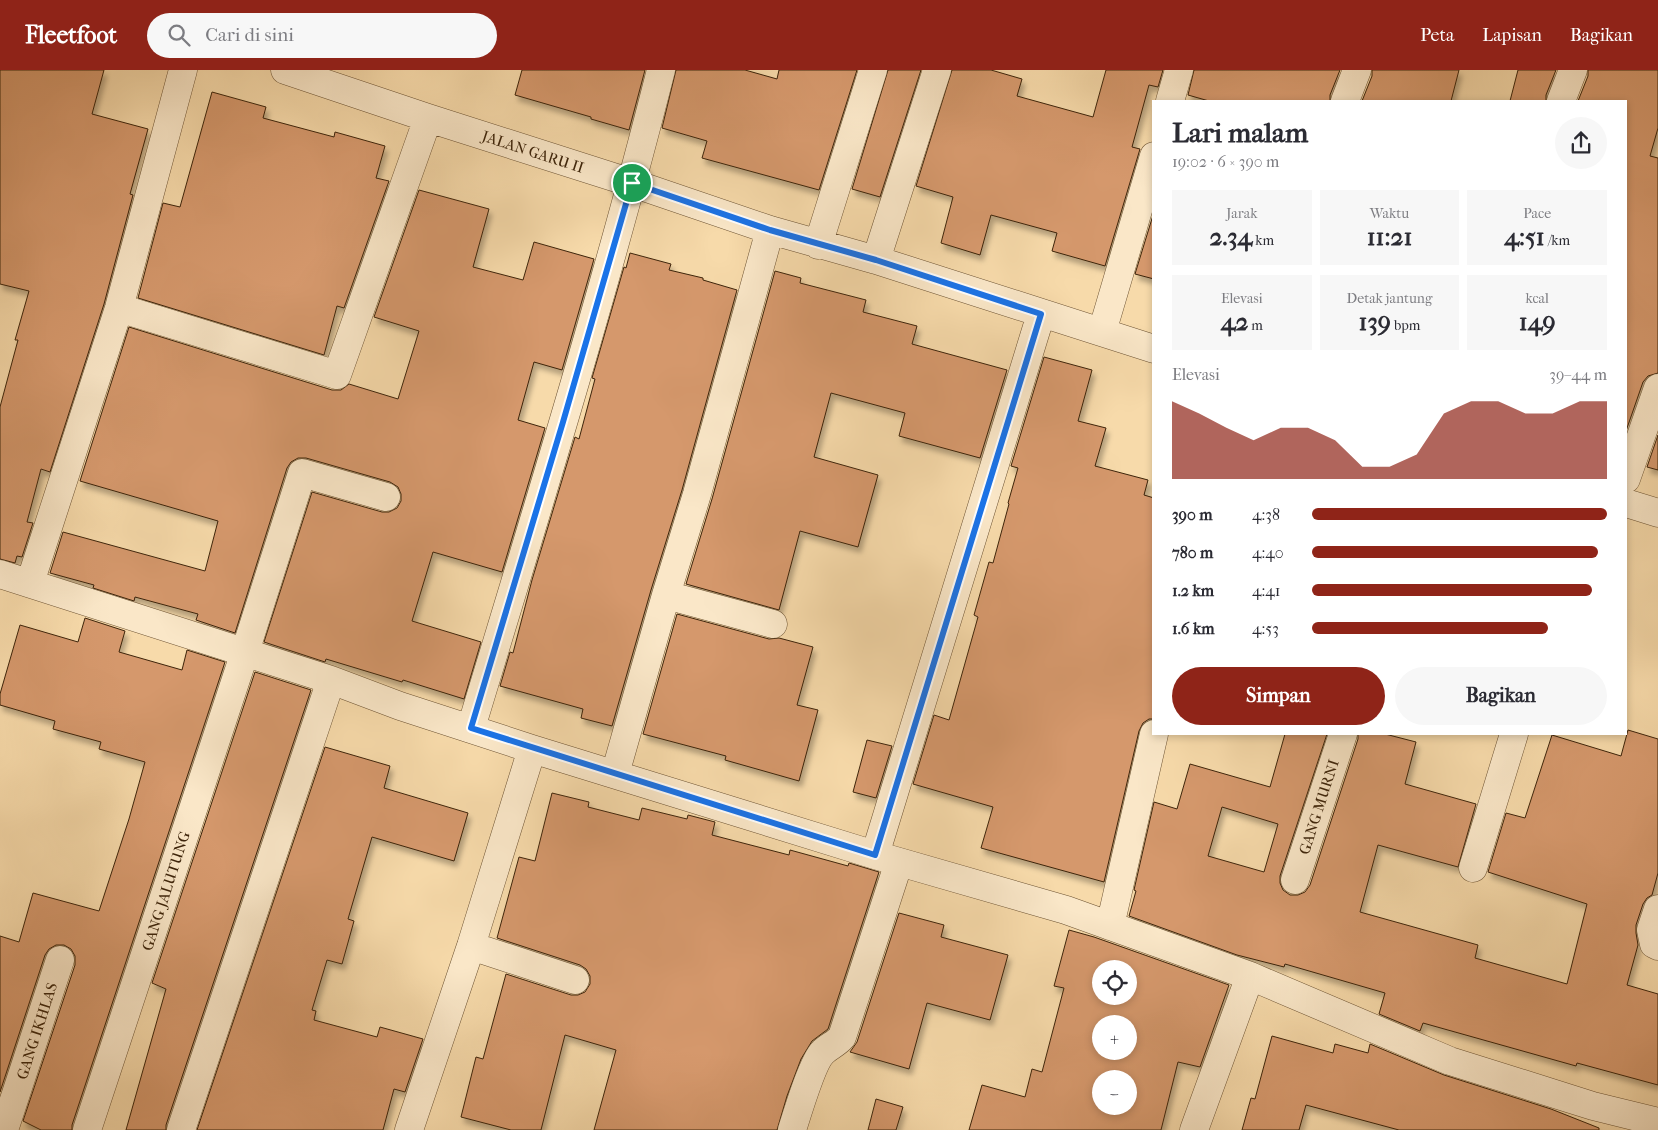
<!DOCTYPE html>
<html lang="id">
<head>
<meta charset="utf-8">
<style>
	:root { --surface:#fff; --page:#f7f7f7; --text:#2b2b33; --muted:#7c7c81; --accent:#8f2418 }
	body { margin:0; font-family:"IM FELL French Canon",serif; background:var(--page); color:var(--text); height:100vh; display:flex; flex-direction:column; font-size:19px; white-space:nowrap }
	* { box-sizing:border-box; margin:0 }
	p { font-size:16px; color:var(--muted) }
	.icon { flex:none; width:28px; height:28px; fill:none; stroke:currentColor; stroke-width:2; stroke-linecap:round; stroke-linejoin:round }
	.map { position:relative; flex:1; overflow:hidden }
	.side { position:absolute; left:1152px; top:30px; width:475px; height:635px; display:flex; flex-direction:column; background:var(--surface); border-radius:0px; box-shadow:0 2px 8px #0003 }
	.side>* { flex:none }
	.controls { position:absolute; left:1092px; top:890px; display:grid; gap:10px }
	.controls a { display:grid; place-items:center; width:45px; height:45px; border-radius:50%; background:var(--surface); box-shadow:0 2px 8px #0003; font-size:25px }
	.pin { position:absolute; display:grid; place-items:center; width:42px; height:42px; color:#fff; margin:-21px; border:2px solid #fff; border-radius:50%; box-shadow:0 1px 5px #0007 }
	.round { display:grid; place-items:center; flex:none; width:52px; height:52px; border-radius:26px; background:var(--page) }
	.summary { display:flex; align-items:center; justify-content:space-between; height:85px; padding:0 20px }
	h1 { font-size:28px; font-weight:700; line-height:38px }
	.figures { display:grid; grid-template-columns:repeat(3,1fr); gap:8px; height:85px; padding:5px 20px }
	.figures div { display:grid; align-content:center; border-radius:0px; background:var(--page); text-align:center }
	.figures b { font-size:25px; font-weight:700 }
	.figures small { font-size:14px; font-weight:400 }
	.figures p { font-size:14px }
	.chart { height:140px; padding:10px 20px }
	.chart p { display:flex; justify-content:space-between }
	.chart svg { width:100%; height:90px; margin-top:5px; fill:var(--accent); opacity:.7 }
	.cta { display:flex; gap:10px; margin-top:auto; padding:10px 20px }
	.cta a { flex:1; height:58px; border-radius:30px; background:var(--accent); color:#fff; font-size:20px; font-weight:700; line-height:58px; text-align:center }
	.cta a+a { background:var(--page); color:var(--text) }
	ul { padding:0 20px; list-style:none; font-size:16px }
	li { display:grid; grid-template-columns:80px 60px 1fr; align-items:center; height:38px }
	li i { height:12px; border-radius:6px; background:var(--accent) }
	header { display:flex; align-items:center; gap:30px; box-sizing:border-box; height:70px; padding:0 25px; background:var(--accent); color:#fff }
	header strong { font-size:24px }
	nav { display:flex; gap:28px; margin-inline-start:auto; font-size:18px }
	.search { width:350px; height:45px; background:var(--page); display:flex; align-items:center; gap:12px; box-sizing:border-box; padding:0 18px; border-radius:28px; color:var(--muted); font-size:19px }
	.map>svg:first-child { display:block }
	.building { fill:#d5986c; stroke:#3d240a; fill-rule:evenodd; filter:url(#shadow) }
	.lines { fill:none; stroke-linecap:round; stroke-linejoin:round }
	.street-casing { stroke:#6c5232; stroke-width:29 }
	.street { stroke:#fae7c8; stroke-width:28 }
	.route-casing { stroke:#fff; stroke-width:10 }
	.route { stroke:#1a73e8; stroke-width:6 }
	.labels { text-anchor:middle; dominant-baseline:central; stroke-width:5; stroke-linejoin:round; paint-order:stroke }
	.street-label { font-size:15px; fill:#3d240a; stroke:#fae7c8 }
</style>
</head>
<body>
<header>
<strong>Fleetfoot</strong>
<div class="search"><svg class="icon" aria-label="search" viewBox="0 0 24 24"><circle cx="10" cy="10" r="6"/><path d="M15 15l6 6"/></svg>Cari di sini</div>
<nav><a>Peta</a><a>Lapisan</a><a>Bagikan</a></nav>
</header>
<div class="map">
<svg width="1658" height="1060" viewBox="0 0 1658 1060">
	<defs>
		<filter id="shadow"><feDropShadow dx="3" dy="5.5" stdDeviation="2.5" flood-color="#0004"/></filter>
	</defs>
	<rect width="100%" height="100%" fill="#f7daaa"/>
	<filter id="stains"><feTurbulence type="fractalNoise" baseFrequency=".004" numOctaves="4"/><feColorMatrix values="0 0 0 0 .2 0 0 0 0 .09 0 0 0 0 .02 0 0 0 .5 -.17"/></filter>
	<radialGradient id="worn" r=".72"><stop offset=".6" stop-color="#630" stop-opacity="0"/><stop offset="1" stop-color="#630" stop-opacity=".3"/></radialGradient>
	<path class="building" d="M 0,0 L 104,0 L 92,44 L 148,59 L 130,124 L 133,125 L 104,234 L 50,402 L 41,399 L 27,452 L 33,453 L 22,487 L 17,486 L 15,493 L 0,489 L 0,337 L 18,270 L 15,270 L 29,221 L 0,214 Z
		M 522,0 L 645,0 L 629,60 L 591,49 L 591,47 L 515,25 Z
		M 676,0 L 745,0 L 777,9 L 779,0 L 857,0 L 819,120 L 702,88 L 707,71 L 662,58 Z
		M 888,0 L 921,0 L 880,127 L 852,119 Z
		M 952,0 L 991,0 L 1022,9 L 1017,26 L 1093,47 L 1106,0 L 1163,0 L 1158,17 L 1149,15 L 1132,77 L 1140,79 L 1105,196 L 1052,181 L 1057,163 L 991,145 L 980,185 L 941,173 L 953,127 L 916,116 Z
		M 1194,0 L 1340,0 L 1330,25 L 1330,31 L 1209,31 L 1188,25 Z
		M 1372,0 L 1459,0 L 1451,31 L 1362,31 L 1372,6 Z
		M 1518,0 L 1556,0 L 1546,25 L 1546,31 L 1510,31 Z
		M 1588,0 L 1658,0 L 1658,58 L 1650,86 L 1658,88 L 1658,303 L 1648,306 L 1643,312 L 1626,361 L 1626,31 L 1578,31 L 1588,6 Z
		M 212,22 L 266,37 L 263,48 L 334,67 L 335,62 L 385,76 L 376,108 L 389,111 L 344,238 L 337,236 L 324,285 L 138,228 L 163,133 L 180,137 Z
		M 419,120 L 489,139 L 473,197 L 523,210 L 534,172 L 594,189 L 562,300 L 534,292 L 518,350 L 545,358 L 502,502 L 433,482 L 412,551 L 481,572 L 464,629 L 403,610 L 402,612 L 326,589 L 325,592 L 264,572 L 312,422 L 382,442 L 389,442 L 397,438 L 401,431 L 401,424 L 398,417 L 390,412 L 306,388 L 298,388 L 291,392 L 287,398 L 235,563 L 196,550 L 198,544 L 135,527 L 134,531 L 93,518 L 94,515 L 50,503 L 63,462 L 205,501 L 218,451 L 80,411 L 129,257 L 332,320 L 341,320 L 349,314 L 398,329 L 419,261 L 374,247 Z
		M 1154,142 L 1154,209 L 1135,204 Z
		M 630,183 L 671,194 L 669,200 L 703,208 L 703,210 L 737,220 L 682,420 L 651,520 L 612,656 L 581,648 L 583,639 L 500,616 L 510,582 L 513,583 L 532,510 L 575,367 L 579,369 L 595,309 L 592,308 L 624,197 L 626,198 Z
		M 775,201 L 801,208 L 800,213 L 866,230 L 863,242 L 917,256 L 912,274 L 1007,300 L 980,388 L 899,366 L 905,343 L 831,323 L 814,387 L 878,405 L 858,477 L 800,461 L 779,540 L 686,514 L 712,429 Z
		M 1044,287 L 1092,300 L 1078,351 L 1106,358 L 1095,396 L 1148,410 L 1144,425 L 1154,428 L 1154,647 L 1153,649 L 1149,649 L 1143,653 L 1139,661 L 1104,812 L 981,778 L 993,737 L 913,714 L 934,645 L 949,650 L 978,547 L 974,545 L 989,492 L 993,493 L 1009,434 L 1008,433 L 1018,398 L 1011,396 Z
		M 1658,365 L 1658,400 L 1647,397 Z
		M 677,544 L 769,569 L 779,568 L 813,577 L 797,635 L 818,640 L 799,711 L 725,690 L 726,686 L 643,664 Z
		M 85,548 L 125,561 L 119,582 L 182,600 L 187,580 L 225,592 L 72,1055 L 72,1060 L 41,1060 L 23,1051 L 75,895 L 75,886 L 71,879 L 64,875 L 56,875 L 49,879 L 45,885 L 0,1022 L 0,866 L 19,872 L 33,823 L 99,841 L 129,749 L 145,692 L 99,679 L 101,672 L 53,659 L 55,651 L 0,635 L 0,624 L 20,555 L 78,572 Z
		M 255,602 L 311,620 L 166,1055 L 166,1060 L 126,1060 L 166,919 L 152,913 Z
		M 1628,660 L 1658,669 L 1658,803 L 1652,825 L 1647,828 L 1643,834 L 1636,855 L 1636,863 L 1638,875 L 1627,915 L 1658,924 L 1658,1015 L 1577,993 L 1576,996 L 1423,953 L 1420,961 L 1379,944 L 1385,923 L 1285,894 L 1284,897 L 1237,885 L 1129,846 L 1136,821 L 1134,820 L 1154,732 L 1177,739 L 1190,694 L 1270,717 L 1285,664 L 1327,664 L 1280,806 L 1280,813 L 1283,820 L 1290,825 L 1298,825 L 1305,822 L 1310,815 L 1358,669 L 1358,664 L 1385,664 L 1416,672 L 1405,714 L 1476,734 L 1458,797 L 1378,775 L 1360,842 L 1478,875 L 1475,888 L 1567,914 L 1587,834 L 1488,802 L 1506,743 L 1525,748 L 1552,665 L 1621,686 ZM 1222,737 L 1278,754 L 1264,802 L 1208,786 Z
		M 867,670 L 892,676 L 876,728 L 853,722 Z
		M 325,677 L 390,696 L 384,718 L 468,743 L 454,791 L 372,767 L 348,849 L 354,851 L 342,894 L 327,890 L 312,940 L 316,941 L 314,950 L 377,967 L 380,957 L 423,969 L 405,1022 L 394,1019 L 383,1060 L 197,1060 Z
		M 552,723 L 589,732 L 588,737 L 639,750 L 642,738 L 687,749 L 688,745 L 715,752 L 712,765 L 789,785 L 790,780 L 848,796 L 849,793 L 879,802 L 828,959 L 812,971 L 801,989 L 787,1026 L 777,1060 L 594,1060 L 616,980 L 565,965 L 541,1060 L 511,1060 L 461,1047 L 476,987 L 483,989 L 506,904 L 571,925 L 578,925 L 585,922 L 590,914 L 590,906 L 586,899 L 580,895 L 497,868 L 519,787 L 535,791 Z
		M 899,843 L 944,855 L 941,867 L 1008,885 L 990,950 L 927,933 L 909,999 L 850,982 L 857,972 Z
		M 1069,860 L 1094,867 L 1229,915 L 1200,997 L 1178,992 L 1161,1060 L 969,1060 L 982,1015 L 1025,1027 L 1032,999 L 1042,1002 L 1064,918 L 1054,916 ZM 1101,899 L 1129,899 L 1129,926 L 1101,926 ZM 1101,954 L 1129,954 L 1129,981 L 1101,981 ZM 1101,1009 L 1129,1009 L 1129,1036 L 1101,1036 Z
		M 1272,966 L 1333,983 L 1335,974 L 1368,983 L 1370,974 L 1444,1005 L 1551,1039 L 1599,1058 L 1599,1060 L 1399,1060 L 1306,1035 L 1299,1060 L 1242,1060 L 1251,1028 L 1255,1029 Z
		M 876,1029 L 903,1037 L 896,1060 L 868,1060 Z"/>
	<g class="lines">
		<g class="street-casing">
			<path id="street" d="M 285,0 L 428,48 L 632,113 L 770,160 L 876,190 L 1154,279
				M 1170,31 L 1179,0
				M 1345,31 L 1357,0
				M 1561,31 L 1573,0
				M 818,175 L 873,0
				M 876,190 L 937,0
				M 119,238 L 337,305 L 428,48
				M 1102,262 L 1154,86
				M 1626,409 L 1658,318
				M 1626,433 L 1658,443
				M 0,504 L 331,610 L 400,636 L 532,679 L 875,785 L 1066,840 L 1250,906 L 1450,991 L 1593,1036 L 1658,1052
				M 30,513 L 119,238 L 183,0
				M 666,525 L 697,424 L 770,160
				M 471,658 C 537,440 605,221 661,0
				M 615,704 L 666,525 L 773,554
				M 875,785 L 1041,244
				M 1473,798 L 1514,664
				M 1295,810 L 1343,664
				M 1658,839 L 1651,860 L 1654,874 L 1658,876
				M 1110,856 L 1154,664
				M 471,876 L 575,910
				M 4,1060 L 60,890
				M 87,1060 L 245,582 L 302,403 L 386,427
				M 181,1060 L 331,610
				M 409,1060 L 471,876 L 532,679
				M 792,1060 C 797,1044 813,991 823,982 C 829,976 836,974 842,967 L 899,792
				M 1194,1060 L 1250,906"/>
		</g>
		<use href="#street" class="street"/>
	</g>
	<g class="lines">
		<g class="route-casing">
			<path id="route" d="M 632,113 L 770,160 L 876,190 L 1041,244 L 875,785 L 471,658 L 563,352 Z"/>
		</g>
		<use href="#route" class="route"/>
	</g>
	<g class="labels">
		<g class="street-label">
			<text transform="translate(533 82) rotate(18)">JALAN GARU II</text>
			<text transform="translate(1319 737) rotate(-72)">GANG MURNI</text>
			<text transform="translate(166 821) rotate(-72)">GANG JALUTUNG</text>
			<text transform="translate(37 961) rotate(-72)">GANG IKHLAS</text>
		</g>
	</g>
	<rect width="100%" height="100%" filter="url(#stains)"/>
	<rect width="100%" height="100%" fill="url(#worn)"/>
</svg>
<div class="controls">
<a><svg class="icon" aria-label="locate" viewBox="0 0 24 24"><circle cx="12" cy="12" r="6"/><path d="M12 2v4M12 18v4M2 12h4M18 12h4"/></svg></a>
<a>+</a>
<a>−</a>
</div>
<div class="pin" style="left:632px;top:113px;background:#1e9e55"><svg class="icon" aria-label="arrive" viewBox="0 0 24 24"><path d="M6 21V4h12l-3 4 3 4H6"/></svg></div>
<section class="side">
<div class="summary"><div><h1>Lari malam</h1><p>19:02 · 6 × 390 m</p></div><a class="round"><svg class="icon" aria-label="share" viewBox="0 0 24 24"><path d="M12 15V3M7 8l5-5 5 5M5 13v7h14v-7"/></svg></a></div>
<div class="figures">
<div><p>Jarak</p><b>2.34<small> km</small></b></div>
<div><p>Waktu</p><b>11:21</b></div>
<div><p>Pace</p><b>4:51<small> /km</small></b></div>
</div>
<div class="figures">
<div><p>Elevasi</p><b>42<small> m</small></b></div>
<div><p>Detak jantung</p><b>139<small> bpm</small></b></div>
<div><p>kcal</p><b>149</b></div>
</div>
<div class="chart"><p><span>Elevasi</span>39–44 m</p>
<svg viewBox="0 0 160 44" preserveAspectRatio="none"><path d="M0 44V6L10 12L20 19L30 25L40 19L50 19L60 25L70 38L80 38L90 32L100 12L110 6L120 6L130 12L140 12L150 6L160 6V44z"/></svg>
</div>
<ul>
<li><b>390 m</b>4:38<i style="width:100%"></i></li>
<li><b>780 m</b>4:40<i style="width:97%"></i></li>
<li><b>1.2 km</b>4:41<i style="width:95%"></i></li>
<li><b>1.6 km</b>4:53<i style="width:80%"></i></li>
</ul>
<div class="cta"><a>Simpan</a><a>Bagikan</a></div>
</section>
</div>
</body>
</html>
